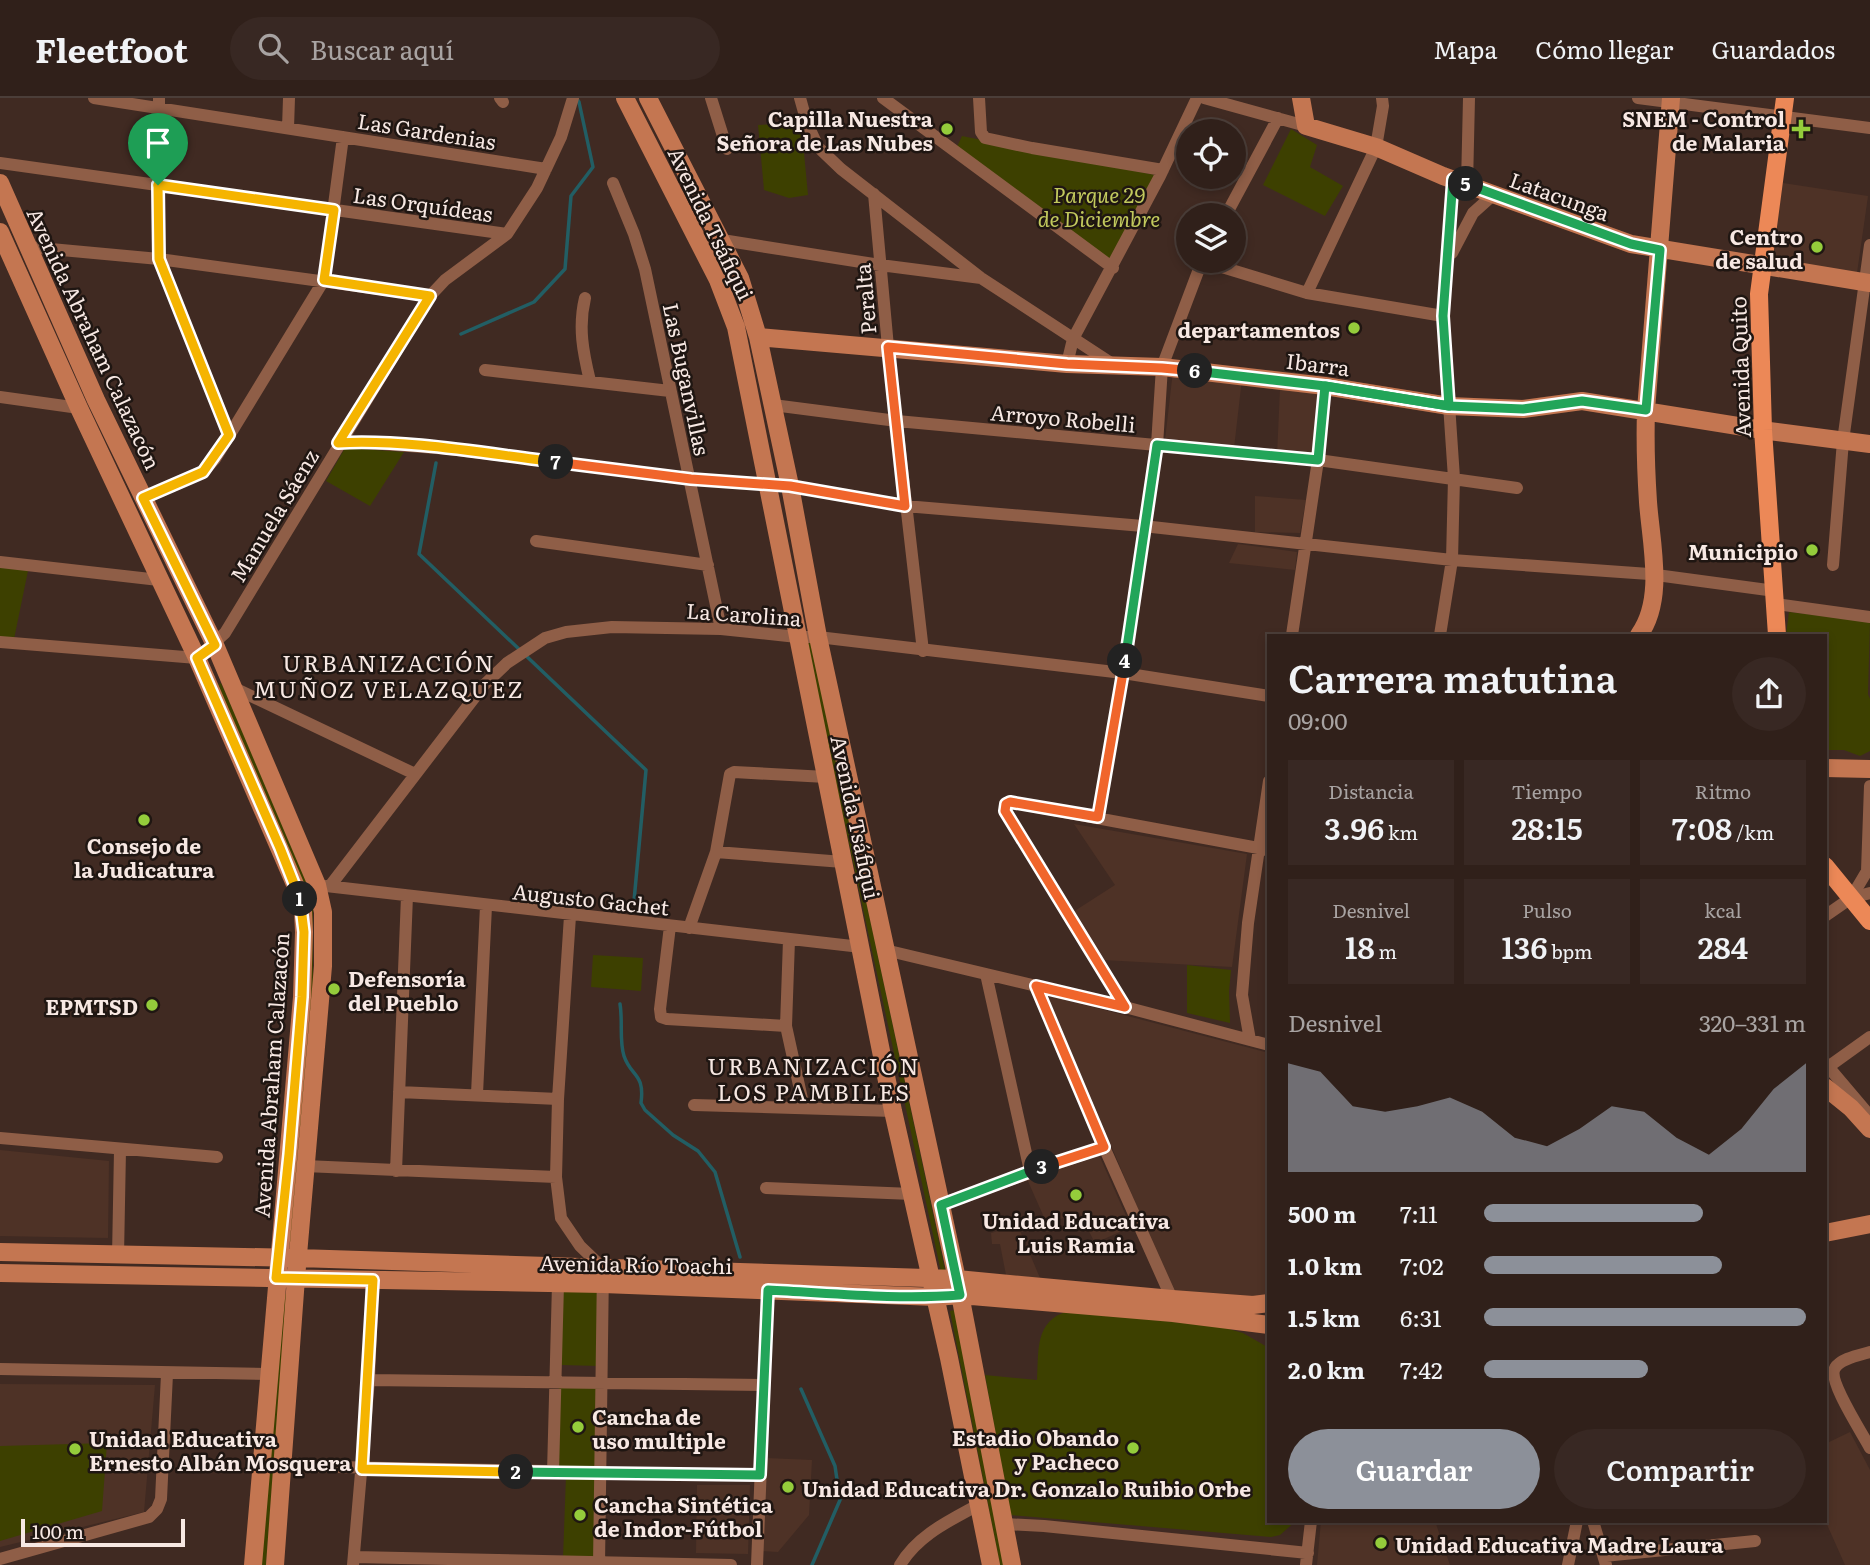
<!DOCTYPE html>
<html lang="es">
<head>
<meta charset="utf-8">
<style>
	:root { --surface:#30201a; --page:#382823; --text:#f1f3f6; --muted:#a8a3a2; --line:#4b3e39; --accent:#8c9099 }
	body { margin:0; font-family:Literata,serif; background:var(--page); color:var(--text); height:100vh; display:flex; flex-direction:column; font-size:26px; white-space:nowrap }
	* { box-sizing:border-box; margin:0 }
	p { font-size:23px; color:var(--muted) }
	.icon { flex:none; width:38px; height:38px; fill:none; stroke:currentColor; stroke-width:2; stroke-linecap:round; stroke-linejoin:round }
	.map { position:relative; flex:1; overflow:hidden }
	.side { position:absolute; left:1267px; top:536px; width:560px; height:889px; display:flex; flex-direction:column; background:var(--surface); border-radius:0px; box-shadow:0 4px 10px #0003,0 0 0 2px var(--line) }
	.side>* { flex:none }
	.buttons { position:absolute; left:1176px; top:21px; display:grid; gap:14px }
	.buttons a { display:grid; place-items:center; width:70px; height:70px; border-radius:50%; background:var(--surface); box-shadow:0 4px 10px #0003,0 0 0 2px var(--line); font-size:35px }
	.scale { position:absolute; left:21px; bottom:18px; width:164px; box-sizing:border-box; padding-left:7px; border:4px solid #f7e8e3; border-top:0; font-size:19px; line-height:24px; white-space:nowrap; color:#f7e8e3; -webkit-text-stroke:5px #1f1612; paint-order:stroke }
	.pin { position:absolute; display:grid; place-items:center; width:60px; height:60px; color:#fff; margin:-72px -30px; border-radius:50% 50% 50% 0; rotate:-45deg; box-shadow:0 0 7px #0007 }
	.pin .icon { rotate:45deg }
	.km { position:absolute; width:35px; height:35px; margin:-18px; border-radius:50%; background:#222; color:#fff; font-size:19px; line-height:35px; text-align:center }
	.round { display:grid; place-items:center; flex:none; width:74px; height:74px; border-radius:37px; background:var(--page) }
	.headline { display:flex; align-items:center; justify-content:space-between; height:119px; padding:0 21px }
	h1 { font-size:38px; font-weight:600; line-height:52px }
	.stats { display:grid; grid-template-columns:repeat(3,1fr); gap:10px; height:119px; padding:7px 21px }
	.stats div { display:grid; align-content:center; border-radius:0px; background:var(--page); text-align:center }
	.stats b { font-size:30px; font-weight:600 }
	.stats small { font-size:19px; font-weight:400 }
	.stats p { font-size:19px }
	.chart { height:196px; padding:14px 21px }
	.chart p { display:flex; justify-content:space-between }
	.chart svg { width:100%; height:126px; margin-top:7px; fill:var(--accent); opacity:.7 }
	.cta { display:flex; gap:14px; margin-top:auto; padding:14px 21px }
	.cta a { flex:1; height:80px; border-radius:42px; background:var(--accent); color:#fff; font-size:28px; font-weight:600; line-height:80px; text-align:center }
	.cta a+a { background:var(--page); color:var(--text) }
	ul { padding:0 21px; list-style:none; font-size:23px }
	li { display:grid; grid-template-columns:112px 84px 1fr; align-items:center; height:52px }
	li i { height:18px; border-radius:9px; background:var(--accent) }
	header { display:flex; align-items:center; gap:42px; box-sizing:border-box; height:98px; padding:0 35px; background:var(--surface); border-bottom:2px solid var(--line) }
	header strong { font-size:33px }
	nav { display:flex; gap:38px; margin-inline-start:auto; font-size:24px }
	.search { width:490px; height:63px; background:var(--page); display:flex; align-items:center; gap:18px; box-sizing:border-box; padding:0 24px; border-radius:38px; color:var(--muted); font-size:26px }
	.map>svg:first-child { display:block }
	.built { fill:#4e3226 }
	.green { fill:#3d4000 }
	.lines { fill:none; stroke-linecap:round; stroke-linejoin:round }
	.stream { stroke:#225e64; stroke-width:3.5 }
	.street { stroke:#8f5e47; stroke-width:12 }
	.secondary { stroke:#c47651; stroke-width:18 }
	.primary { stroke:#ec8857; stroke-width:18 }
	.split-1-casing { stroke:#fff; stroke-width:14 }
	.split-2-casing { stroke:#fff; stroke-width:14 }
	.split-3-casing { stroke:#fff; stroke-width:14 }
	.split-4-casing { stroke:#fff; stroke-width:14 }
	.split-5-casing { stroke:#fff; stroke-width:14 }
	.split-6-casing { stroke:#fff; stroke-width:14 }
	.split-7-casing { stroke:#fff; stroke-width:14 }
	.split-8-casing { stroke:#fff; stroke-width:14 }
	.split-1 { stroke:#f5b400; stroke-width:9 }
	.split-2 { stroke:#f5b400; stroke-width:9 }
	.split-3 { stroke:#22a559; stroke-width:9 }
	.split-4 { stroke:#f0652b; stroke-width:9 }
	.split-5 { stroke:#22a559; stroke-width:9 }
	.split-6 { stroke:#22a559; stroke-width:9 }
	.split-7 { stroke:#f0652b; stroke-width:9 }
	.split-8 { stroke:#f5b400; stroke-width:9 }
	.poi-dot { fill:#94cc3b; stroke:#1f1612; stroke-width:2.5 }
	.labels { text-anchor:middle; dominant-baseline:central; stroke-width:5; stroke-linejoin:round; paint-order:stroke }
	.poi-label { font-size:21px; font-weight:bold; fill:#f7e8e3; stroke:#1f1612; text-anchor:end }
	.street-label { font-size:21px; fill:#f7e8e3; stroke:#1f1612 }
	.park-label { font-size:21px; font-style:italic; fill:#c2c95d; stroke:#1f1612 }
	.neighbourhood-label { font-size:23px; letter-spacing:2px; fill:#f7e8e3; stroke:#1f1612 }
</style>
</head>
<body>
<header>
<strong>Fleetfoot</strong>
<div class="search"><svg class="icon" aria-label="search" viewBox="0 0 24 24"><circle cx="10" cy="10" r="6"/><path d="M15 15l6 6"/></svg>Buscar aquí</div>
<nav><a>Mapa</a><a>Cómo llegar</a><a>Guardados</a></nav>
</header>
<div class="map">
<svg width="1870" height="1467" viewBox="0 0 1870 1467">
	<rect width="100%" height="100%" fill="#402a22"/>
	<path class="built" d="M 1783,85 L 1868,98 L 1857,175 L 1771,162 Z
		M 1173,273 L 1242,281 L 1234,350 L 1165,342 Z
		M 1280,291 L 1319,296 L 1319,358 L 1277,358 Z
		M 1255,398 L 1306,402 L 1300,435 L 1255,434 Z
		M 1238,446 L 1297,454 L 1295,472 L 1229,465 Z
		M 1074,726 L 1247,756 L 1232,869 L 1103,862 L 1073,814 L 1115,787 Z
		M 1047,897 L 1269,955 L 1269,1196 L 1255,1202 L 1175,1198 Z
		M 0,1052 L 109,1063 L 108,1140 L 0,1138 Z
		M 1099,1057 L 1131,1129 L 1095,1145 L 1079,1114 L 1047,1126 L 1027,1081 Z
		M 1018,1128 L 1040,1180 L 1006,1177 L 1000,1146 L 992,1146 L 991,1135 Z
		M 0,1286 L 155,1287 L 144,1414 L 0,1449 Z
		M 1850,1334 L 1870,1372 L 1870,1467 L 1845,1467 L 1825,1422 L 1825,1346 Z
		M 766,1360 L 812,1362 L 809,1417 L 778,1454 L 762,1453 Z
		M 697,1387 L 750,1387 L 748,1456 L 696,1455 Z
		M 1321,1423 L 1435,1423 L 1450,1467 L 1317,1467 Z"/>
	<path class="green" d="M 777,26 L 798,27 L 802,34 L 808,97 L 789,100 L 764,92 L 758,27 Z
		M 1291,31 L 1317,47 L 1310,69 L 1343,88 L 1325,118 L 1263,87 Z
		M 962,38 L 1160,78 L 1113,170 L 955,53 Z
		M 345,350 L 404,354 L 370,408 L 326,383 Z
		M 0,464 L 29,468 L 13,546 L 0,544 Z
		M 1789,514 L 1870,523 L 1868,596 L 1870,601 L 1870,653 L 1860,658 L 1844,652 L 1825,652 L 1825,537 L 1786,537 Z
		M 811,544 L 945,1172 L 941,1174 L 806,545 Z
		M 221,585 L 284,725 L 310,794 L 313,810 L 313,898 L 293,1147 L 288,1147 L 309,828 L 217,587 Z
		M 593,857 L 643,860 L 641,893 L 591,889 Z
		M 1187,867 L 1231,872 L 1229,893 L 1230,925 L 1187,915 Z
		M 563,1192 L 600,1192 L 599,1268 L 561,1267 Z
		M 282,1196 L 287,1196 L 266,1467 L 260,1467 Z
		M 955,1212 L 1005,1467 L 1000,1467 L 950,1213 Z
		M 1069,1213 L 1222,1229 L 1243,1235 L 1269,1250 L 1269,1423 L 1296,1423 L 1280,1437 L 1271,1439 L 1010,1417 L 985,1277 L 1037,1282 C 1039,1253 1034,1222 1069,1213 Z
		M 559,1288 L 599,1289 L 597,1370 L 557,1369 Z
		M 107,1345 L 102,1413 L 0,1443 L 0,1348 Z
		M 566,1378 L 596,1379 L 594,1460 L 563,1460 Z"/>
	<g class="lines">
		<path class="stream" d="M 461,236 L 534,204 L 565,171 L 571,98 L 593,69 L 579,4 L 577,1
			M 436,365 L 419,456 L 646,672 L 634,803
			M 620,906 C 623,924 619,942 624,958 C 631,979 645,975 641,1005 L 645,1012 L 673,1037 L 698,1053 L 715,1074 L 740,1159
			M 801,1291 L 835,1368 L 840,1402 L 812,1467"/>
		<path class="street" d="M 94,0 L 546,71
			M 159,0 L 159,161 L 229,337
			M 500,0 L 503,4
			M 711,0 L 727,51
			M 800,0 L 807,25 L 818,49 L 841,71 L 981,180 L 1114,267
			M 883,0 L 1113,170
			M 979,0 L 981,34 L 985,40 L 1032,50 L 1163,72
			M 1204,0 L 1306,28
			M 1638,0 L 1870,30
			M 288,30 L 289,0
			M 0,65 L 507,136
			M 613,85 L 634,136 L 645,171 L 721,531
			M 1467,87 L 1469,0
			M 874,96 L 888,249 L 923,553
			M 1226,117 L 1278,20
			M 722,142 L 880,167 L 981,180
			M 29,149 L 159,161 L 430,198
			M 1452,155 L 1473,115 L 1493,97
			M 1202,163 L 1307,195 L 1443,218
			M 1307,195 L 1376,49 L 1383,8 L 1382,0
			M 585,200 C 578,229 583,254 590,283
			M 1067,266 L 1073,241 L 1160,78 L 1197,0
			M 485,272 L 670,293
			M 0,299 L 79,310
			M 773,307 L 897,323 L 1318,362 L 1517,390
			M 338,345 L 356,344 L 449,351 L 691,381 L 790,388 L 905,408 L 1143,428 L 1452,462 L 1649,476 L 1775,493
			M 143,400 L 203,374 L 215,361 L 324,182 L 343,39
			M 536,443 L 708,467
			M 0,464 L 159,482
			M 1833,467 L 1843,343 L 1870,147
			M 1776,506 L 1870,519
			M 1292,537 L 1318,362 L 1325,288
			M 1440,537 L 1452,462 L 1454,380 L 1443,218 L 1453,81
			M 0,544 L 197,560 L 225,535 L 430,198 L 445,182 L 507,136 L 537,90 L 561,39 L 573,0
			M 232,589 L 415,676
			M 1098,719 L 1123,575 L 1157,347 L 1162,269 L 1202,163
			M 716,754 L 843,764
			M 326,788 L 861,849
			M 330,788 L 484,587 L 507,565 L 545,540 L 566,534 L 612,529 L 721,531 L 797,539 L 818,539 L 1123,575 L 1269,598
			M 1851,800 L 1867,773 L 1870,688
			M 570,818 L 558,1001 L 556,1079 L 561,1120 L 580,1148 L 603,1170 L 599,1467
			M 1825,818 L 1851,800 L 1870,795
			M 670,828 L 660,911 L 661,919 L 667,921 L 786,928
			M 689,830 L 716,754 L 730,676 L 734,674 L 826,679
			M 789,842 L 786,928 L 804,1010
			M 885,852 L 1125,909 L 1269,947
			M 986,876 L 1030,1073
			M 1036,888 L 1104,1049 L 1172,1201
			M 1125,909 L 1005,713 L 1006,706 L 1010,704 L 1269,752
			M 1250,942 L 1242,897 L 1248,825 L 1269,683
			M 1825,965 L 1870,1018
			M 1828,969 L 1870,939
			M 399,994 L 558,1001
			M 477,996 L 486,808
			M 694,1007 L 893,1013
			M 0,1040 L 217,1059
			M 305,1068 L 556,1079
			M 396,1073 L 407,798
			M 766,1090 L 912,1096
			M 941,1106 L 1104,1049
			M 118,1158 L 120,1052
			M 1870,1254 C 1860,1257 1841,1260 1835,1270 C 1827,1282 1863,1336 1870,1350
			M 0,1271 L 269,1276
			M 369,1282 L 763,1287
			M 281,1368 L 760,1377
			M 553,1374 L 558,1186
			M 1593,1423 L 1606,1467
			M 1004,1426 L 1044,1428 L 1308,1455
			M 1604,1458 L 1755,1443
			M 354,1459 L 731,1467
			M 0,1461 L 149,1419 L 157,1411 L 161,1401 L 167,1276
			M 353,1467 L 369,1282 L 373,1182
			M 757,1467 L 768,1192
			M 900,1467 C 918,1437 949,1423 978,1407
			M 1306,1467 L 1311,1423
			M 1568,1467 L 1577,1423"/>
		<path class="secondary" d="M 625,0 L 718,182 L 736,229 L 893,1013 L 949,1260 L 991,1467
			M 648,0 L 740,180 L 758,239 L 790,388 L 818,539 L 957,1181 L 1012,1467
			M 1301,0 L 1306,28 L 1376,49 L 1443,78 L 1631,146 L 1870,185
			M 0,85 L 96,302 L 215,547 L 317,787 L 323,814 L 323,868 L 296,1180 L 275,1467
			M 0,134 L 79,310 L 197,560 L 297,791 L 303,812 L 304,834 L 302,899 L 253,1467
			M 758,239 L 1067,266 L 1162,269 L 1325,288 L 1449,308 L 1523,311 L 1582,303 L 1769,333 L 1870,346
			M 1639,537 C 1665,501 1651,446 1648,404 C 1646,374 1645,343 1646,312 L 1671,0
			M 1825,670 L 1870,671
			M 1825,989 L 1851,1010 L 1870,1031
			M 1825,1135 L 1870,1126
			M 0,1154 L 298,1160 L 957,1181 L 1172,1201 L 1253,1207 L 1269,1205
			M 0,1175 L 603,1186 L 936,1199 L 960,1197 L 1173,1215 L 1269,1227"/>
		<path class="primary" d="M 1777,537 L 1763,332 L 1759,196 L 1785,0
			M 1825,768 L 1870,823"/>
	</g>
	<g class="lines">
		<g class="split-1-casing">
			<path id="split-1" d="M 158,87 L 159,161 L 229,337 L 203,374 L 143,400 L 215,547 L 197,560 L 280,750 L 300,801"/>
		</g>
		<g class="split-2-casing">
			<path id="split-2" d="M 300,801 L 304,834 L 302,899 L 289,1056 L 276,1180 L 373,1182 L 362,1371 L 516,1374"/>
		</g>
		<g class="split-3-casing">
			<path id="split-3" d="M 516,1374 L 760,1377 L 768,1192 C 831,1195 896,1202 960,1197 L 941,1107 L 1042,1069"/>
		</g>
		<g class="split-4-casing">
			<path id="split-4" d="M 1042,1069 L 1104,1049 L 1036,888 L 1125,909 L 1005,713 L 1006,706 L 1010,704 L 1098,719 L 1125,563"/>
		</g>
		<g class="split-5-casing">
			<path id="split-5" d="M 1125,563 L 1157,347 L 1318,362 L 1325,288 L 1449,308 L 1443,218 L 1453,81 L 1466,86"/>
		</g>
		<g class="split-6-casing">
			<path id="split-6" d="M 1195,273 L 1325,288 L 1449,308 L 1523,311 L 1582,303 L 1646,312 L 1660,152 L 1631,146 L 1466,86"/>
		</g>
		<g class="split-7-casing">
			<path id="split-7" d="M 556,364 L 691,381 L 790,388 L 905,408 L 888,249 L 1067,266 L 1162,270 L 1195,273"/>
		</g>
		<g class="split-8-casing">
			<path id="split-8" d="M 158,87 L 334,112 L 324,182 L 430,198 L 338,345 C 407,341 488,356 556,364"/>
		</g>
		<use href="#split-1" class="split-1"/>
		<use href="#split-2" class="split-2"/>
		<use href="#split-3" class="split-3"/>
		<use href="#split-4" class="split-4"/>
		<use href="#split-5" class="split-5"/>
		<use href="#split-6" class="split-6"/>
		<use href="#split-7" class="split-7"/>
		<use href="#split-8" class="split-8"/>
	</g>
	<g class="poi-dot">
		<circle cx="947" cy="31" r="7"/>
		<path d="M1797.5 20.5h7v7h7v7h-7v7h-7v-7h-7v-7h7z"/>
		<circle cx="1817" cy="149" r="7"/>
		<circle cx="1354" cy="230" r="7"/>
		<circle cx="1812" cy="452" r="7"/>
		<circle cx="144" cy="722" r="7"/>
		<circle cx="334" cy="891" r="7"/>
		<circle cx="152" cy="907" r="7"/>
		<circle cx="1076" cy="1097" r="7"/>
		<circle cx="578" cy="1329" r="7"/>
		<circle cx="1133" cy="1350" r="7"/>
		<circle cx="75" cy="1351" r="7"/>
		<circle cx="788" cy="1389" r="7"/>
		<circle cx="580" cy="1417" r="7"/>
		<circle cx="1381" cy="1445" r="7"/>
	</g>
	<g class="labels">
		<g class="poi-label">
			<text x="933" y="19">Capilla Nuestra<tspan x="933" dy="24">Señora de Las Nubes</tspan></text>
			<text x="1785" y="19">SNEM - Control<tspan x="1785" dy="24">de Malaria</tspan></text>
			<text x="1803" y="137">Centro<tspan x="1803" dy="24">de salud</tspan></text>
			<text x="1340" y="230">departamentos</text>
			<text x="1798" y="452">Municipio</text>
			<text x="144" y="746" text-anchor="middle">Consejo de<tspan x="144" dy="24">la Judicatura</tspan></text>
			<text x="348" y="879" text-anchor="start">Defensoría<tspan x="348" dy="24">del Pueblo</tspan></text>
			<text x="138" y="907">EPMTSD</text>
			<text x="1076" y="1121" text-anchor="middle">Unidad Educativa<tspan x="1076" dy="24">Luis Ramia</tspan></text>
			<text x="592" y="1317" text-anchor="start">Cancha de<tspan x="592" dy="24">uso multiple</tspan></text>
			<text x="1119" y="1338">Estadio Obando<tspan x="1119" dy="24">y Pacheco</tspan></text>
			<text x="89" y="1339" text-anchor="start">Unidad Educativa<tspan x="89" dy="24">Ernesto Albán Mosquera</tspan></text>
			<text x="802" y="1389" text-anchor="start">Unidad Educativa Dr. Gonzalo Ruibio Orbe</text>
			<text x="594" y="1405" text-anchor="start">Cancha Sintética<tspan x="594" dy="24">de Indor-Fútbol</tspan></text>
			<text x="1395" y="1445" text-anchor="start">Unidad Educativa Madre Laura</text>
		</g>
		<g class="street-label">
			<text transform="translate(427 32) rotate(9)">Las Gardenias</text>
			<text transform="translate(1560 97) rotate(20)">Latacunga</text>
			<text transform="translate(423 105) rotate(8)">Las Orquídeas</text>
			<text transform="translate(712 125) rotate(64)">Avenida Tsáfiqui</text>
			<text transform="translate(864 201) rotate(-95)">Peralta</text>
			<text transform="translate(95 240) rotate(65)">Avenida Abraham Calazacón</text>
			<text transform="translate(1318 265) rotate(7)">Ibarra</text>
			<text transform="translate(1739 269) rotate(-92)">Avenida Quito</text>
			<text transform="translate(688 281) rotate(78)">Las Buganvillas</text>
			<text transform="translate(1063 319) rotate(5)">Arroyo Robelli</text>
			<text transform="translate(273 417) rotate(-59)">Manuela Sáenz</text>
			<text transform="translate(744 515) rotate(4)">La Carolina</text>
			<text transform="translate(857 719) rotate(78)">Avenida Tsáfiqui</text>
			<text transform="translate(591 800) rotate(6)">Augusto Gachet</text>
			<text transform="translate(270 977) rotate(-86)">Avenida Abraham Calazacón</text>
			<text transform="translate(636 1165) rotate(1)">Avenida Río Toachi</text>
		</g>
		<g class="park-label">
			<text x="1099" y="95">Parque 29<tspan x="1099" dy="24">de Diciembre</tspan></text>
		</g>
		<g class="neighbourhood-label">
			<text x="389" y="564">URBANIZACIÓN<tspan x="389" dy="26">MUÑOZ VELAZQUEZ</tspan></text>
			<text x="814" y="967">URBANIZACIÓN<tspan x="814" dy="26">LOS PAMBILES</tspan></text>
		</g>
	</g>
</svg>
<div class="buttons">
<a><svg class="icon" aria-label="locate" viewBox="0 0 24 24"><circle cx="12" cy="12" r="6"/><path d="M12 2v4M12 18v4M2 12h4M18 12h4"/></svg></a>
<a><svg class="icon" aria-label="layers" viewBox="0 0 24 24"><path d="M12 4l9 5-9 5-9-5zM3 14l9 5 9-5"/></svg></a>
</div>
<div class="scale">100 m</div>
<div class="pin" style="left:158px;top:87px;background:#1e9e55"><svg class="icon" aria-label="arrive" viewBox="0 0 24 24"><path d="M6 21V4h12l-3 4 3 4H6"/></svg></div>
<b class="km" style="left:300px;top:801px">1</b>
<b class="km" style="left:516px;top:1374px">2</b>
<b class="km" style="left:1042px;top:1069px">3</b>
<b class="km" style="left:1125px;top:563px">4</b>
<b class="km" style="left:1466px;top:86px">5</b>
<b class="km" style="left:1195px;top:273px">6</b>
<b class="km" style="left:556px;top:364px">7</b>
<section class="side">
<div class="headline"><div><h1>Carrera matutina</h1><p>09:00</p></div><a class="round"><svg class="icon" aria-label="share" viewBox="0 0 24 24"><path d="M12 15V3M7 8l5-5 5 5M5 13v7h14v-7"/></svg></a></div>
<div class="stats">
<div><p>Distancia</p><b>3.96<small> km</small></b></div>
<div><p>Tiempo</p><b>28:15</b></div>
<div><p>Ritmo</p><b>7:08<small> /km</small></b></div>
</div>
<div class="stats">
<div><p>Desnivel</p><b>18<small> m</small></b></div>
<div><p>Pulso</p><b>136<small> bpm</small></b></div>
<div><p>kcal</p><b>284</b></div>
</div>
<div class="chart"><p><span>Desnivel</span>320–331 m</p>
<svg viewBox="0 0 160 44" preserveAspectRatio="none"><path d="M0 44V6L10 9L20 21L30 23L40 21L50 18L60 23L70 32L80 35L90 29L100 21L110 23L120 32L130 38L140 29L150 15L160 6V44z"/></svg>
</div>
<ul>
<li><b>500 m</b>7:11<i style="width:68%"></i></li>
<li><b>1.0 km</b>7:02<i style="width:74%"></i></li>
<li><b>1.5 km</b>6:31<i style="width:100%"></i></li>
<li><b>2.0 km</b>7:42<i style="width:51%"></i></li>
</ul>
<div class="cta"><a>Guardar</a><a>Compartir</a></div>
</section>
</div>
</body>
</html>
